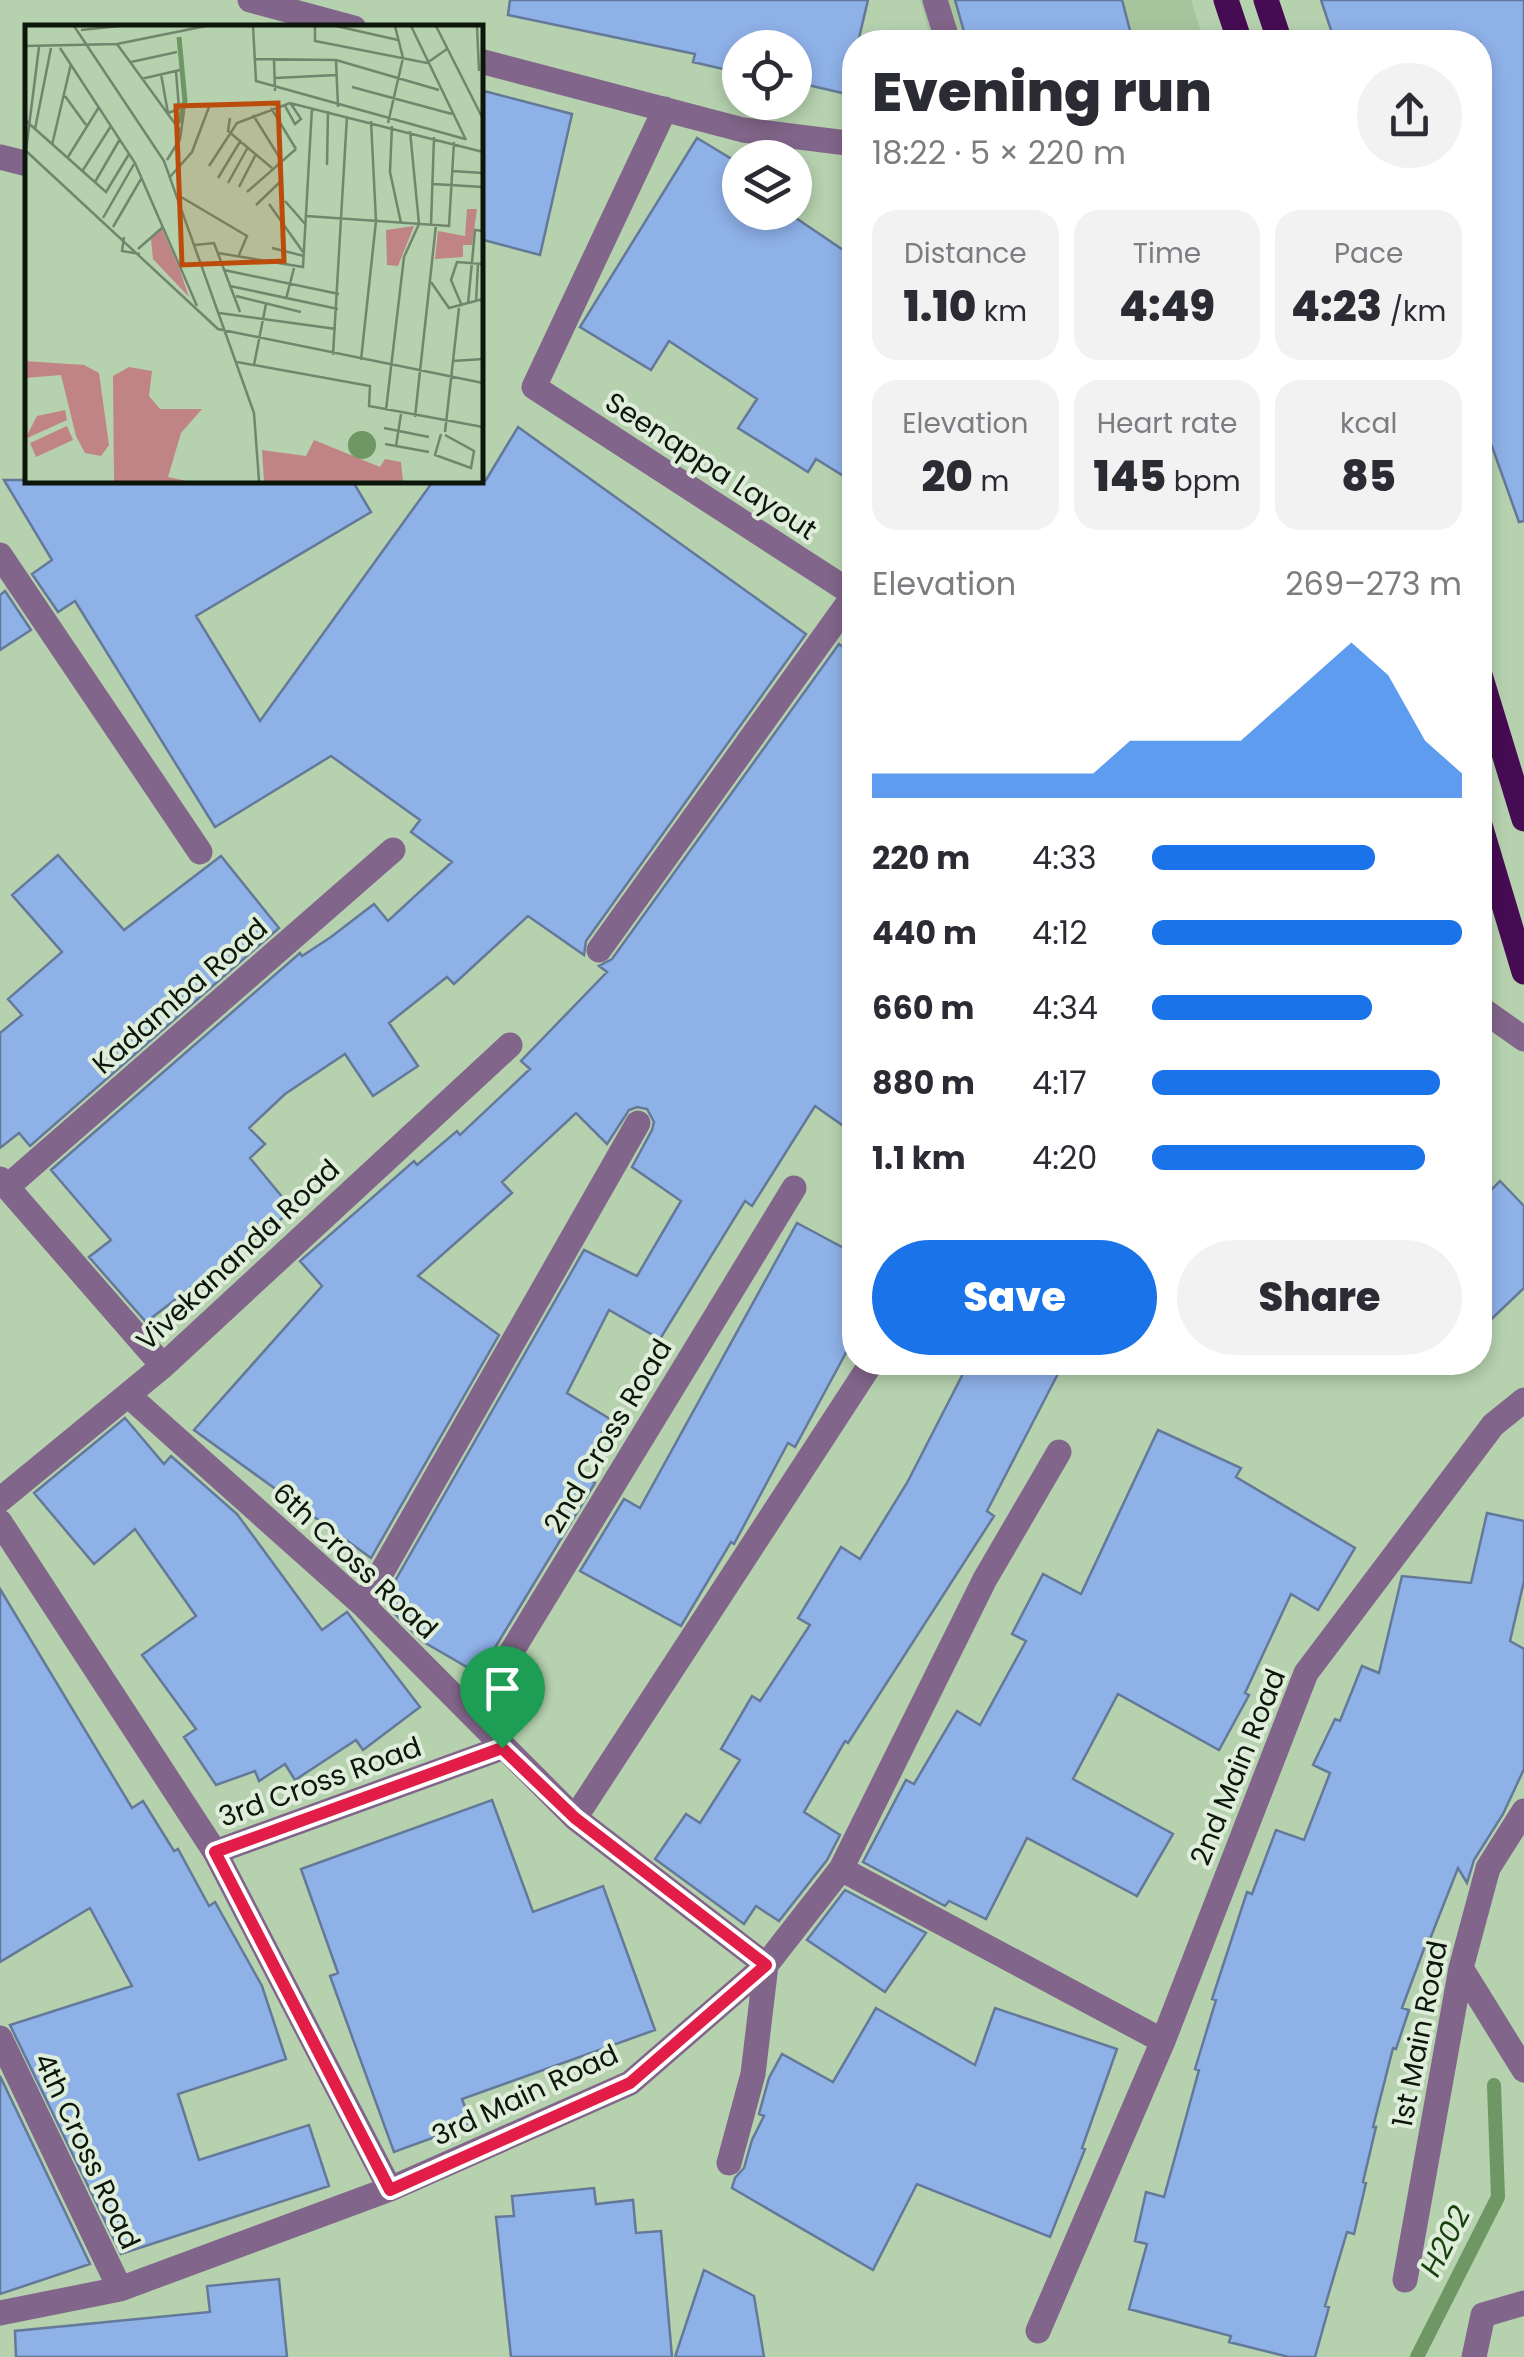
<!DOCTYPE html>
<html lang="en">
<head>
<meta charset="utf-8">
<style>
	:root { --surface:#fff; --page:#f2f2f3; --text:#2b2b33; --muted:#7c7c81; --accent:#1a73e8 }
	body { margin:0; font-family:Poppins,sans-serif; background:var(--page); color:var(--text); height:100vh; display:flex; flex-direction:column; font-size:38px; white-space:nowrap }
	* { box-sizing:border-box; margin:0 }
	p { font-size:32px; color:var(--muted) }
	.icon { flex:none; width:55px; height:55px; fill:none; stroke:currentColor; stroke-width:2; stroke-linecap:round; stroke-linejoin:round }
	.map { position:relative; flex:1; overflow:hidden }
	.drawer { position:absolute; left:842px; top:30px; width:650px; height:1345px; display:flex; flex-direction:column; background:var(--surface); border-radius:40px; box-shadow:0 5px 15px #0003 }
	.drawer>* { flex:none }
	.buttons { position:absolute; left:722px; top:30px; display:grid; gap:20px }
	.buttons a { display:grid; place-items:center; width:90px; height:90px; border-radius:50%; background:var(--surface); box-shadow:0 5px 15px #0003; font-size:50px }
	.pin { position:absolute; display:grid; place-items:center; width:85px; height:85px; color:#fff; margin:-102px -42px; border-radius:50% 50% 50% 0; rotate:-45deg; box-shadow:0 0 10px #0007 }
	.pin .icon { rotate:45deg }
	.round { display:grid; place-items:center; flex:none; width:105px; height:105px; border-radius:52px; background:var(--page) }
	.overview { display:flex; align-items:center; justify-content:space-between; height:170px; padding:0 30px }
	h1 { font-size:55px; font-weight:800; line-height:75px }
	.figures { display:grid; grid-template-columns:repeat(3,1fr); gap:15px; height:170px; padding:10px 30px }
	.figures div { display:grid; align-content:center; border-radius:25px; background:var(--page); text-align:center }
	.figures b { font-size:42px; font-weight:800 }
	.figures small { font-size:28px; font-weight:400 }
	.figures p { font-size:28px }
	.chart { height:280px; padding:20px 30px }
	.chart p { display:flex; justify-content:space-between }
	.chart svg { width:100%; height:180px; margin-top:10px; fill:var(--accent); opacity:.7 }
	.action { display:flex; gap:20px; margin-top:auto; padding:20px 30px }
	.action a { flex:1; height:115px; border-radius:60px; background:var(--accent); color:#fff; font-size:40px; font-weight:800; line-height:115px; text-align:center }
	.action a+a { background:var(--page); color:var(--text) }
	ul { padding:0 30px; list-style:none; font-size:32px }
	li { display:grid; grid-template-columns:160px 120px 1fr; align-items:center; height:75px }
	li i { height:25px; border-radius:12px; background:var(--accent) }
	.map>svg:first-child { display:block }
	.built { fill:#a6c59d }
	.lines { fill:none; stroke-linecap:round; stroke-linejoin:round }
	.stream { stroke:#6e9763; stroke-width:14 }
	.building { fill:#8eb1e8; stroke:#647999; stroke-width:2.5 }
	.minor { stroke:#82658a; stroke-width:25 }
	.major { stroke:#460c53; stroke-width:25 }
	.route-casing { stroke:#fff; stroke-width:20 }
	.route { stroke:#e11d48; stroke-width:12 }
	.labels { text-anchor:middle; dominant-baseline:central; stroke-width:8; stroke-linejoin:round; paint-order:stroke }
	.street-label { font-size:28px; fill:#0c160a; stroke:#dfeedb }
	.water-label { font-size:30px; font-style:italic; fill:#18420b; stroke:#dfeedb }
	.inset-river { fill:none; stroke:#6e9763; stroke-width:5 }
	.inset-road { fill:none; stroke:#71866c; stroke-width:2.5 }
	.view { fill:#bc4c0c; fill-opacity:0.15; stroke:#bc4c0c; stroke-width:5 }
	.inset-edge { fill:none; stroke:#0c160a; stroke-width:5 }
</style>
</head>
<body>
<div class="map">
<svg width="1524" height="2357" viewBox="0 0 1524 2357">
	<rect width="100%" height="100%" fill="#b5d1ae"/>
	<path class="built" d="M 920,0 L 1191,0 L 1204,42 L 932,42 Z"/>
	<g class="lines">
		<path class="stream" d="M 1417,2357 L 1498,2197 L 1494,2085"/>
	</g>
	<path class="building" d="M 510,0 L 868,0 L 858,42 L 855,42 L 855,96 L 795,82 L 795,48 L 740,48 L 740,73 L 693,62 L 695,54 L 508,15 Z
		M 955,0 L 1122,0 L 1133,42 L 967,42 Z
		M 1321,0 L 1524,0 L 1524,521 L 1519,522 L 1480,413 L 1480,42 L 1335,42 Z
		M 480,90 L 572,114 L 540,255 L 480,239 Z
		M 697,138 L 740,164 L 740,212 L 787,212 L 855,258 L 855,483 L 816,459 L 808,472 L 738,428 L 757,399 L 669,341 L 651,370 L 580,327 Z
		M 518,427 L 806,634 L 586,941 L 584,955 L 528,916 L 454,984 L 447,977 L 389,1023 L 418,1066 L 373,1096 L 345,1054 L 285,1094 L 249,1128 L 265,1144 L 250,1158 L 293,1210 L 146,1322 L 89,1257 L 111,1240 L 51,1170 L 300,953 L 302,956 L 331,937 L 374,904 L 388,921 L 452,862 L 411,832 L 420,820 L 331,756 L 215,827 L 75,601 L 58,612 L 32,574 L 52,560 L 4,480 L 352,480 L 371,512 L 196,616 L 260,721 L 434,480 L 486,480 Z
		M 5,591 L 31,630 L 0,650 L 0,595 Z
		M 839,644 L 855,656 L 855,1134 L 815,1106 L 752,1206 L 745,1201 L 660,1339 L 609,1310 L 567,1393 L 610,1419 L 577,1473 L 595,1483 L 479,1674 L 422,1641 L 383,1602 L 584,1250 L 637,1276 L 681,1201 L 632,1167 L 652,1130 L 654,1122 L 647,1109 L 637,1107 L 629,1110 L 607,1144 L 576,1113 L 502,1182 L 512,1193 L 418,1276 L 499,1335 L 371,1558 L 194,1430 L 322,1286 L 300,1261 L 414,1161 L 417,1165 L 457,1131 L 460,1135 L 530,1069 L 521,1061 L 607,972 L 599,966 L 612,959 Z
		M 58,855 L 124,930 L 221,856 L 279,928 L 30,1146 L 19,1133 L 0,1148 L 0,1033 L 22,1015 L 8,999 L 62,952 L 12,895 Z
		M 1500,1181 L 1524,1206 L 1524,1288 L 1480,1330 L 1480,1201 Z
		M 797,1223 L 855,1254 L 855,1336 L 795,1447 L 788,1443 L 734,1544 L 731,1542 L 681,1626 L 580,1571 L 624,1499 L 640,1508 Z
		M 969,1362 L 1064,1362 L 987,1511 L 994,1516 L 848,1743 L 845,1741 L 804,1812 L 840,1835 L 827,1860 L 779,1921 L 756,1906 L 744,1924 L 655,1859 L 686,1814 L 700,1823 L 740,1760 L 721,1749 L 752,1696 L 760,1701 L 810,1625 L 798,1618 L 841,1547 L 860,1559 L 907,1483 Z
		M 125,1418 L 164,1464 L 171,1456 L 237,1514 L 322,1630 L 347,1612 L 420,1707 L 363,1750 L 356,1740 L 295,1780 L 285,1764 L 259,1781 L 255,1771 L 216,1785 L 184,1737 L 196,1729 L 142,1655 L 196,1616 L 135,1529 L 94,1564 L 34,1493 Z
		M 1158,1430 L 1241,1468 L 1236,1477 L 1355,1548 L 1318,1610 L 1291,1594 L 1245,1693 L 1249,1695 L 1219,1750 L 1118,1694 L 1073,1779 L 1173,1834 L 1137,1896 L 1027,1838 L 986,1919 L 949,1901 L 945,1906 L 863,1862 L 906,1780 L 914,1784 L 957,1711 L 980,1725 L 1026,1641 L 1012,1634 L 1043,1574 L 1081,1594 Z
		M 1487,1513 L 1524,1521 L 1524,1581 L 1510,1641 L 1524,1649 L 1524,1769 L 1503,1814 L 1474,1860 L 1467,1883 L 1458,1868 L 1430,1939 L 1428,1938 L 1402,2008 L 1409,2010 L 1396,2049 L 1393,2048 L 1373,2127 L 1376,2127 L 1363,2182 L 1366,2183 L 1354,2234 L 1347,2232 L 1325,2306 L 1329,2307 L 1315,2357 L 1289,2357 L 1229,2342 L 1231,2336 L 1129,2309 L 1147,2244 L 1135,2241 L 1146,2192 L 1164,2197 L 1199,2070 L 1195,2069 L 1216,2000 L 1212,1999 L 1247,1892 L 1252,1894 L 1276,1830 L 1304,1840 L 1330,1773 L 1313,1765 L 1335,1719 L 1340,1721 L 1362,1666 L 1379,1673 L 1402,1576 L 1471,1583 Z
		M 0,1589 L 132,1808 L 143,1801 L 174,1851 L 178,1849 L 209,1906 L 215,1902 L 262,1986 L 286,2059 L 178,2094 L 199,2160 L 309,2125 L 329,2186 L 121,2254 L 10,2025 L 132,1986 L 90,1908 L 0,1962 Z
		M 492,1800 L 533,1912 L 603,1886 L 655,2030 L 462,2099 L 471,2124 L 394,2152 L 330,1976 L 338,1973 L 301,1869 Z
		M 845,1890 L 926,1933 L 885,1992 L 807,1940 Z
		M 876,2008 L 975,2065 L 995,2008 L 1117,2049 L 1082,2148 L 1085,2149 L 1050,2237 L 917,2184 L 873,2270 L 732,2188 L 735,2178 L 744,2168 L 752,2140 L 764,2116 L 759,2114 L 769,2078 L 782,2054 L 833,2082 Z
		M 0,2076 L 90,2264 L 0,2294 Z
		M 594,2188 L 596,2204 L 633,2200 L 636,2233 L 661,2231 L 672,2357 L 511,2357 L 496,2217 L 514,2216 L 512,2196 Z
		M 704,2270 L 754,2296 L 764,2357 L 675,2357 Z
		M 279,2279 L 287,2357 L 16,2357 L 15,2331 L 210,2312 L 207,2286 Z"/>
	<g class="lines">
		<path class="minor" d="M 250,0 L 354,28
			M 935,0 L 948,42
			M 480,61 L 743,130 L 855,144
			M 665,109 L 534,387 L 855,595
			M 0,157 L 28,164
			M 0,555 L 200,852
			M 599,950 L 854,595
			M 1480,1008 L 1524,1039
			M 0,1179 L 163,1366
			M 7,1187 L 393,850
			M 129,1396 L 363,1605 L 575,1818 L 766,1965 L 753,2074 L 729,2163
			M 0,1500 L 163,1366 L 510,1045
			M 0,1522 L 215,1852 L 390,2189
			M 363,1605 L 638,1123
			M 473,1715 L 794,1188
			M 575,1818 L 872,1362
			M 215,1852 L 502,1748
			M 841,1869 L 1163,2041
			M 1461,1968 L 1524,2070
			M 0,2038 L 120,2289
			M 1405,2280 L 1461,1968 L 1488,1868 L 1524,1811
			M 0,2313 L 120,2289 L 390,2189 L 630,2083 L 766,1965 L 841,1869 L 985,1579 L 1059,1452
			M 1038,2331 L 1163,2041 L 1306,1673 L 1493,1425 L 1524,1400
			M 1474,2357 L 1483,2315 L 1524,2303"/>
		<path class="major" d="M 1226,0 L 1240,42
			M 1266,0 L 1280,42
			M 1480,675 L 1524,819
			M 1480,825 L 1524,972"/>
	</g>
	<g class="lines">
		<g class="route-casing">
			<path id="route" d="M 502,1748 L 575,1818 L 766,1965 L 630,2083 L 390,2190 L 215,1852 Z"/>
		</g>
		<use href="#route" class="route"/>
	</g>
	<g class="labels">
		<g class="street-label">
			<text transform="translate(711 466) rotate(33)">Seenappa Layout</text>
			<text transform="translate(180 996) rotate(-41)">Kadamba Road</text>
			<text transform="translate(238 1255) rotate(-43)">Vivekananda Road</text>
			<text transform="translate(608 1436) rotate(-59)">2nd Cross Road</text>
			<text transform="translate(355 1561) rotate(43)">6th Cross Road</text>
			<text transform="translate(1238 1767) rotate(-68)">2nd Main Road</text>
			<text transform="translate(320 1782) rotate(-20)">3rd Cross Road</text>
			<text transform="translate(1420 2034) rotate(-79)">1st Main Road</text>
			<text transform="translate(525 2095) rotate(-25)">3rd Main Road</text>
			<text transform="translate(87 2151) rotate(65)">4th Cross Road</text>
		</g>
		<g class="water-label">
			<text transform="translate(1445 2241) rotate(-63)">H202</text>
		</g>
	</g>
	<g transform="translate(25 25)">
		<rect width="458" height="458" fill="#b5d1ae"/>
		<path d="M 442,184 L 452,184 L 447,220 L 438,220 L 438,232 L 410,234 L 413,206 L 440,211 ZM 389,201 L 373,241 L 362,240 L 361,205 ZM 137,204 L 154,243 L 164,272 L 128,234 L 126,214 ZM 0,336 L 59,340 L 74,348 L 84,420 L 76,431 L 60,428 L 51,411 L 36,350 L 0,353 ZM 104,342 L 127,346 L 124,371 L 135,384 L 177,384 L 156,408 L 143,452 L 161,456 L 89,456 L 88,351 ZM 40,385 L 42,395 L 0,414 L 12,391 ZM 42,401 L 48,415 L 11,432 L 5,418 ZM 289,415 L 355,442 L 360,434 L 376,437 L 378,456 L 239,456 L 237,425 L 281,431 Z" fill="#c18484"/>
		<path d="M323 420a14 14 0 1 1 28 0a14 14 0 1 1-28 0Z" fill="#6e9763"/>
		<path class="inset-river" d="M 154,98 L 160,76 L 154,12"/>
		<path class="inset-road" d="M 49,1 L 139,136 L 229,388 L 234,456M 228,1 L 231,56 L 440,114M 290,1 L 290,16 L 402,38 L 422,24M 311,1 L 373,15M 386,1 L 441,115M 411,1 L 458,94M 452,1 L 454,46M 56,5 L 94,1M 92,19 L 156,107M 0,21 L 92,19 L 181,1M 35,23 L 110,138 L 172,281M 230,34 L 311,35 L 414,65M 249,35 L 250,66M 311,35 L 313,82M 106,37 L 152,27M 136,49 L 143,88 L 154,84 L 151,46M 250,53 L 312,50M 116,54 L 155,45M 327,62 L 427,89M 40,71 L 61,100M 259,79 L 270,99 L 276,94 L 266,79M 246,83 L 271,124M 228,90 L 256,135M 205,93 L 203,106 L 247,143M 0,95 L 81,167 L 104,129M 363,98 L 378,33 L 370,1M 367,101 L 365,147 L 376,198M 10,104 L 26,23M 27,120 L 46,39M 0,125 L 193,304 L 458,358M 1,125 L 14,22M 43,132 L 74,82M 142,135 L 155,114 L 159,86M 302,140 L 303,86M 184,141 L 212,98 L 265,78 L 458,127M 58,145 L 86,101M 427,146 L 458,148M 144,153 L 167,127 L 184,82M 193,153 L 216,115M 70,157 L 95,114M 203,158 L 223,122M 408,159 L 458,162M 214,162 L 231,129M 222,167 L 271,124M 151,169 L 222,211 L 214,230M 260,176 L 281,200M 244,179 L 278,227M 231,180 L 256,156M 281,191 L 424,201 L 429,117M 78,193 L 109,139M 406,200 L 409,112M 88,202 L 116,154M 99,212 L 97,226 L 115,229M 170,220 L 189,218 L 215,287M 247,223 L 279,231M 113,224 L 138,202M 193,228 L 278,242 L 287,83M 199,245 L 314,269M 406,257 L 424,283 L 458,274M 205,261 L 313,284M 211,271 L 276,287M 261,274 L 269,243M 451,277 L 453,239M 443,279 L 450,205 L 458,206M 437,281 L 426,255 L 432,237 L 458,239M 194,288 L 311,304M 308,330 L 322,91M 336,335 L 351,196 L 346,96M 428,336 L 458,334M 212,337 L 345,361 L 344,381 L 458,402M 229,340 L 241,279M 361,385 L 379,232 L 394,199 L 385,106M 390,392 L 411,200M 359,403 L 404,412M 420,407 L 434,283M 416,409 L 410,430 L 446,443 L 449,426 L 420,410M 360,419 L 404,427M 371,421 L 376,389"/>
		<path class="view" d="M 253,78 L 259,236 L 157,240 L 151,81 Z"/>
		<rect width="458" height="458" class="inset-edge"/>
	</g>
</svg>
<div class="buttons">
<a><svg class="icon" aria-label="locate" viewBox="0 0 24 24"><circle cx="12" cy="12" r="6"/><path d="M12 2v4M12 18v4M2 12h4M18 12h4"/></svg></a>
<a><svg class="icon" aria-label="layers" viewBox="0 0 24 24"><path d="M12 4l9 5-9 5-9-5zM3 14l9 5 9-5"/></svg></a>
</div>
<div class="pin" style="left:502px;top:1748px;background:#1e9e55"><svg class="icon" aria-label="arrive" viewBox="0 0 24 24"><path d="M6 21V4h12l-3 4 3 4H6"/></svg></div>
<section class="drawer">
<div class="overview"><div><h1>Evening run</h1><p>18:22 · 5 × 220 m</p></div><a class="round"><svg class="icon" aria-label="share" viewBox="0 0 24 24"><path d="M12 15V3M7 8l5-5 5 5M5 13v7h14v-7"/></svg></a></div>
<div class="figures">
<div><p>Distance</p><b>1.10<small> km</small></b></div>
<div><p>Time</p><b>4:49</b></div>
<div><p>Pace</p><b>4:23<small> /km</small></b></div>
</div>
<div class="figures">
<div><p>Elevation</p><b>20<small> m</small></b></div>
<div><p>Heart rate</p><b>145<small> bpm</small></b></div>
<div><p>kcal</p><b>85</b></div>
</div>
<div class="chart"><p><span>Elevation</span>269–273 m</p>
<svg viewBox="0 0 160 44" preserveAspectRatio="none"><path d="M0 44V38L10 38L20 38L30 38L40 38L50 38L60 38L70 30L80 30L90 30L100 30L110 22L120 14L130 6L140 14L150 30L160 38V44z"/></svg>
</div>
<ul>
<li><b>220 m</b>4:33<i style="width:72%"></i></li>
<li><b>440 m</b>4:12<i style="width:100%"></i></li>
<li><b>660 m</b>4:34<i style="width:71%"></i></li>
<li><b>880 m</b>4:17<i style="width:93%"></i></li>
<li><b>1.1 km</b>4:20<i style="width:88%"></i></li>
</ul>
<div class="action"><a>Save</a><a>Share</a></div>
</section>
</div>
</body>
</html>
